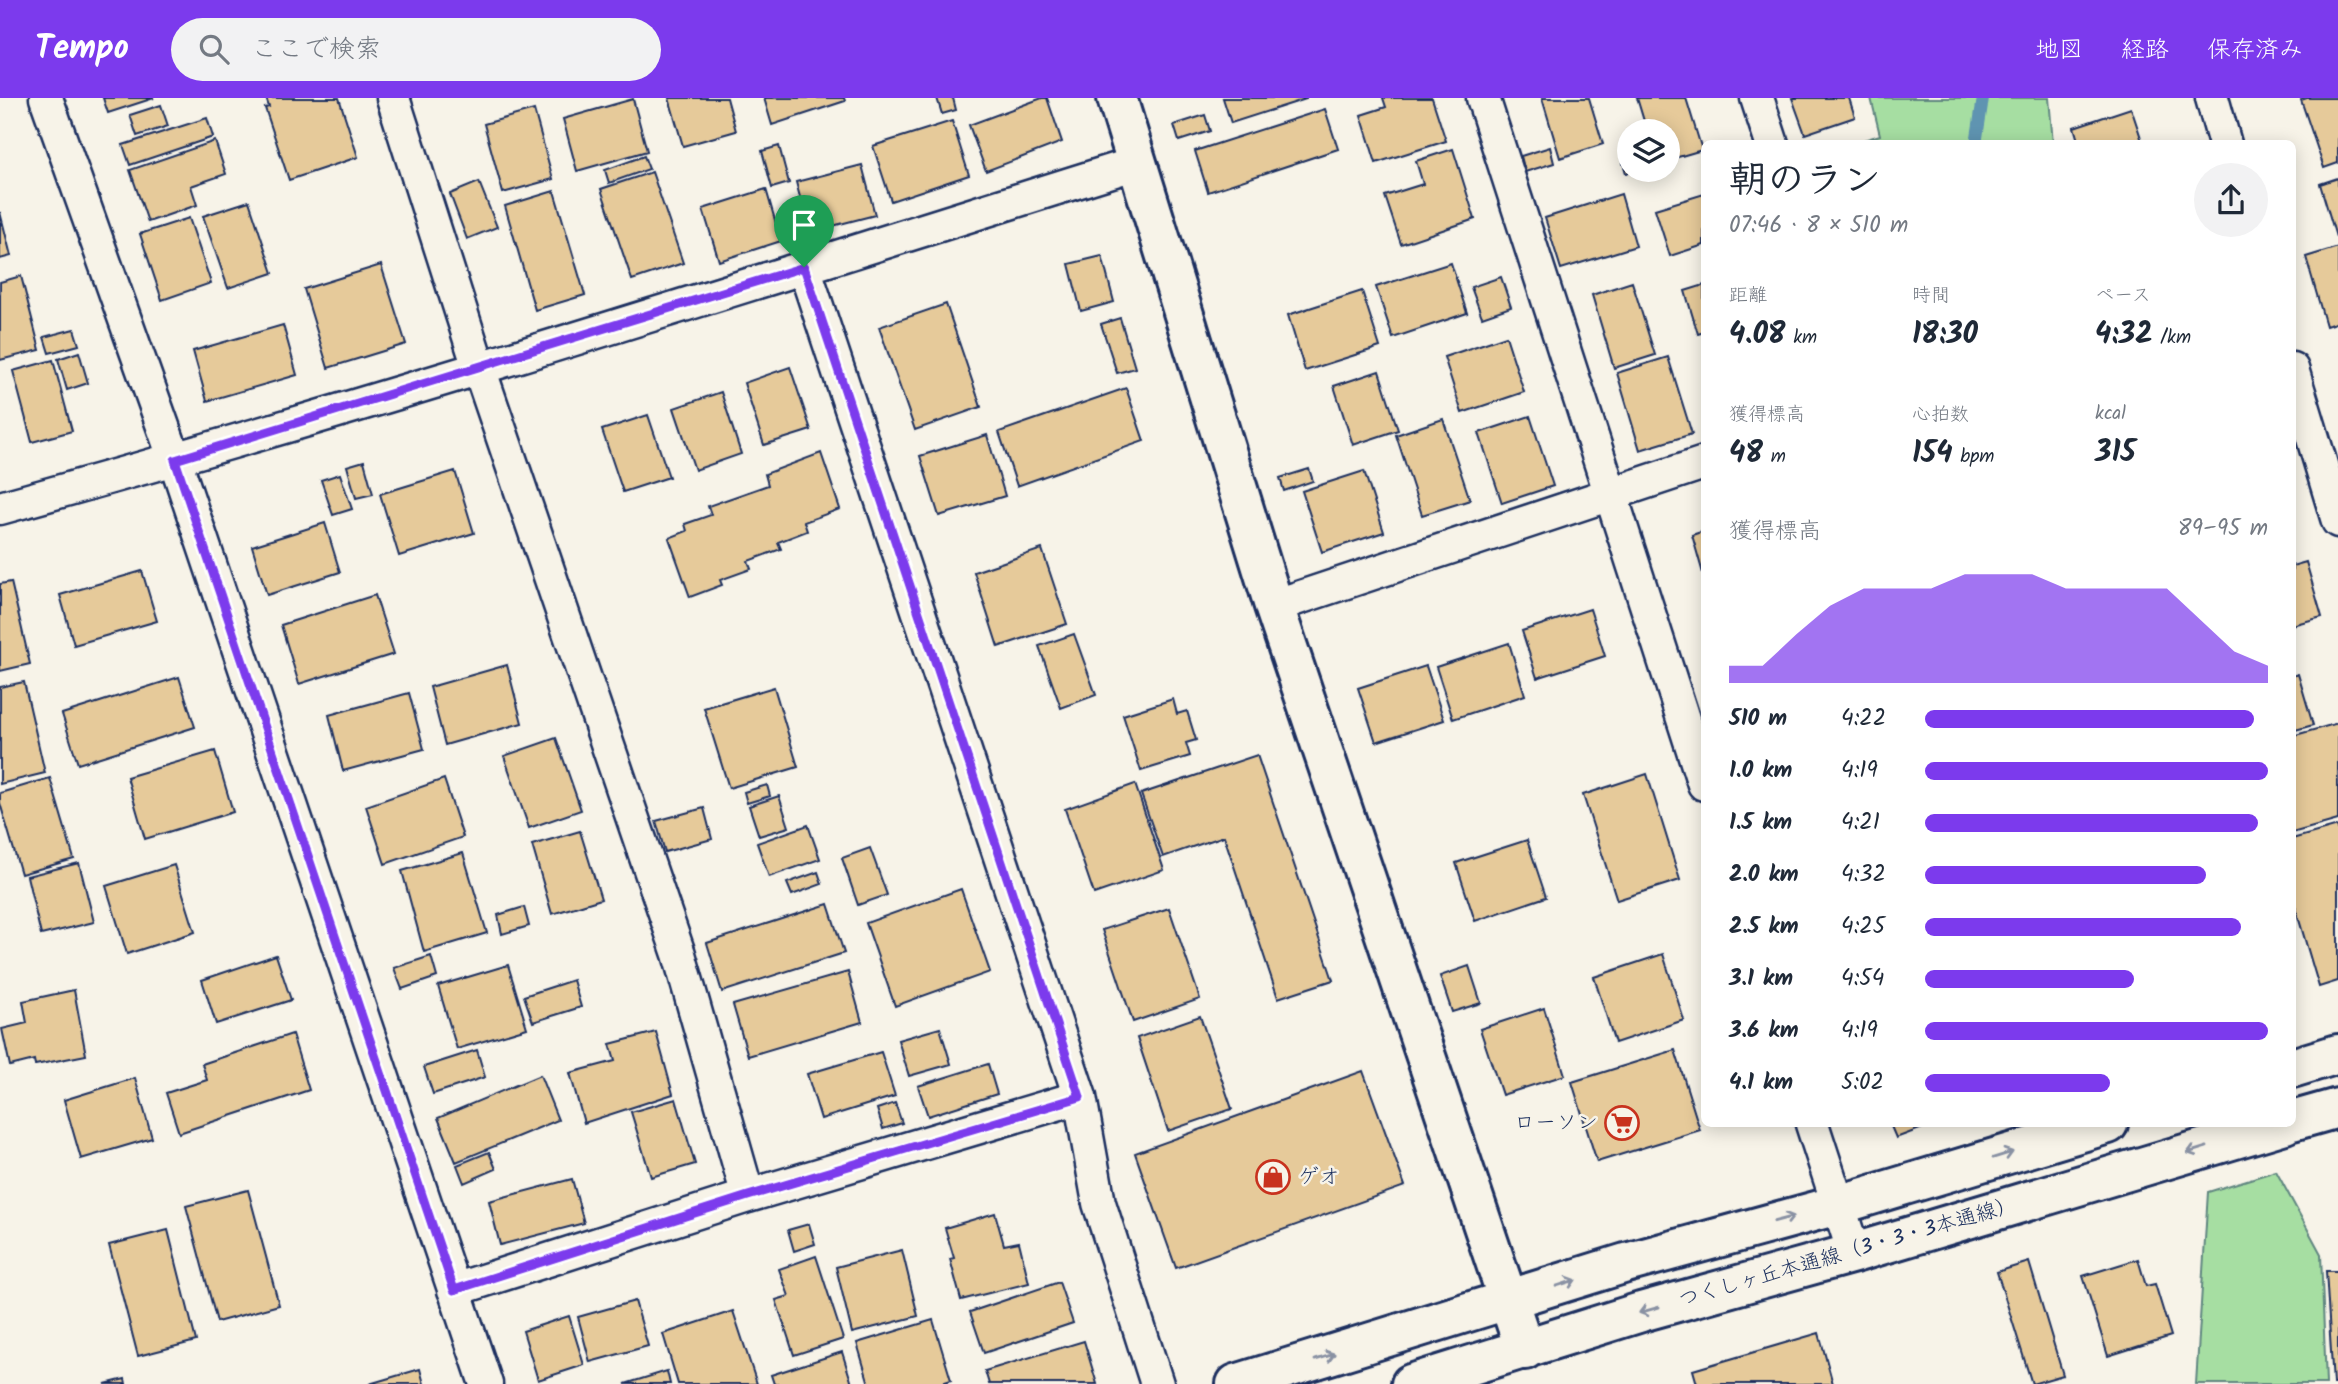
<!DOCTYPE html>
<html lang="ja">
<head>
<meta charset="utf-8">
<style>
	:root { --surface:#fff; --page:#f2f2f3; --text:#1f2937; --muted:#747a83; --accent:#7c3aed }
	body { margin:0; font-family:Kalam,"Klee One",sans-serif; background:var(--page); color:var(--text); height:100vh; display:flex; flex-direction:column; font-size:26px; white-space:nowrap }
	* { box-sizing:border-box; margin:0 }
	p { font-size:23px; color:var(--muted) }
	.icon { flex:none; width:38px; height:38px; fill:none; stroke:currentColor; stroke-width:2; stroke-linecap:round; stroke-linejoin:round }
	.map { position:relative; flex:1; overflow:hidden }
	.drawer { position:absolute; left:1701px; top:42px; width:595px; height:987px; display:flex; flex-direction:column; background:var(--surface); border-radius:10px; box-shadow:0 4px 18px #0003 }
	.drawer>* { flex:none }
	.controls { position:absolute; left:1617px; top:21px; display:grid; gap:14px }
	.controls a { display:grid; place-items:center; width:63px; height:63px; border-radius:50%; background:var(--surface); box-shadow:0 4px 18px #0003; font-size:35px }
	.pin { position:absolute; display:grid; place-items:center; width:60px; height:60px; color:#fff; margin:-72px -30px; border-radius:50% 50% 50% 0; rotate:-45deg; box-shadow:0 0 7px #0007 }
	.pin .icon { rotate:45deg }
	.round { display:grid; place-items:center; flex:none; width:74px; height:74px; border-radius:37px; background:var(--page) }
	.overview { display:flex; align-items:center; justify-content:space-between; height:119px; padding:0 28px }
	h1 { font-size:38px; font-weight:700; line-height:52px }
	.figures { display:grid; grid-template-columns:repeat(3,1fr); gap:10px; height:119px; padding:7px 28px }
	.figures div { display:grid; align-content:center }
	.figures b { font-size:30px; font-weight:700 }
	.figures small { font-size:19px; font-weight:400 }
	.figures p { font-size:19px }
	.chart { height:196px; padding:14px 28px }
	.chart p { display:flex; justify-content:space-between }
	.chart svg { width:100%; height:126px; margin-top:7px; fill:var(--accent); opacity:.7 }
	ul { padding:0 28px; list-style:none; font-size:23px }
	li { display:grid; grid-template-columns:112px 84px 1fr; align-items:center; height:52px }
	li i { height:18px; border-radius:9px; background:var(--accent) }
	header { display:flex; align-items:center; gap:42px; box-sizing:border-box; height:98px; padding:0 35px; background:var(--accent); color:#fff }
	header strong { font-size:33px }
	nav { display:flex; gap:38px; margin-inline-start:auto; font-size:24px }
	.search { width:490px; height:63px; background:var(--page); display:flex; align-items:center; gap:18px; box-sizing:border-box; padding:0 24px; border-radius:38px; color:var(--muted); font-size:26px }
	.map>svg:first-child { display:block }
	.green { fill:#a6dea2; stroke:#608680; stroke-width:2 }
	.lines { fill:none; stroke-linecap:round; stroke-linejoin:round }
	.stream { stroke:#5e94b1; stroke-width:12 }
	.building { fill:#e6ca9a; stroke:#1b2f5e; stroke-width:2 }
	.street-casing { stroke:#1b2f5e; stroke-width:37 }
	.secondary-casing { stroke:#1b2f5e; stroke-width:44 }
	.street { stroke:#f7f3e8; stroke-width:32 }
	.secondary { stroke:#f7f3e8; stroke-width:38 }
	.oneway { stroke:#8991a3 }
	.route-casing { stroke:#fff; stroke-width:14 }
	.route { stroke:#7c3aed; stroke-width:9 }
	.labels { text-anchor:middle; dominant-baseline:central; stroke-width:5; stroke-linejoin:round; paint-order:stroke }
	.poi-label { font-size:21px; fill:#1b2f5e; stroke:#f7f3e8; text-anchor:end }
	.street-label { font-size:21px; fill:#1b2f5e; stroke:#f7f3e8 }
</style>
</head>
<body>
<header>
<strong>Tempo</strong>
<div class="search"><svg class="icon" aria-label="search" viewBox="0 0 24 24"><circle cx="10" cy="10" r="6"/><path d="M15 15l6 6"/></svg>ここで検索</div>
<nav><a>地図</a><a>経路</a><a>保存済み</a></nav>
</header>
<div class="map">
<svg width="2338" height="1286" viewBox="0 0 2338 1286">
	<rect width="100%" height="100%" fill="#f7f3e8"/>
	<filter id="ink" filterUnits="userSpaceOnUse"><feTurbulence type="fractalNoise" baseFrequency=".0143" numOctaves="2"/><feDisplacementMap in="SourceGraphic" scale="14" xChannelSelector="R" yChannelSelector="G"/><feConvolveMatrix kernelMatrix="1 2 1 2 8 2 1 2 1" color-interpolation-filters="sRGB"/></filter>
	<g filter="url(#ink)">
		<path class="green" d="M 1871,0 L 2049,0 L 2053,45 L 1854,45 L 1880,37 Z
			M 2276,1073 L 2321,1156 L 2326,1286 L 2196,1286 L 2208,1094 Z"/>
		<g class="lines">
			<path class="stream" d="M 1976,46 L 1983,0"/>
		</g>
		<path class="building" d="M 103,0 L 154,0 L 108,15 Z
			M 266,0 L 339,0 L 358,59 L 289,82 L 265,10 L 269,9 Z
			M 669,0 L 727,0 L 736,33 L 683,48 Z
			M 764,0 L 844,0 L 845,3 L 772,27 Z
			M 937,0 L 953,0 L 956,12 L 942,16 Z
			M 1042,0 L 1047,0 L 1062,44 L 986,73 L 969,27 Z
			M 1223,0 L 1306,0 L 1306,1 L 1231,25 Z
			M 1383,0 L 1432,0 L 1446,43 L 1376,65 L 1361,17 L 1386,9 Z
			M 1542,0 L 1589,0 L 1603,46 L 1560,60 Z
			M 1637,0 L 1686,0 L 1702,52 L 1668,62 L 1668,33 L 1647,33 Z
			M 1792,0 L 1849,0 L 1855,19 L 1805,36 Z
			M 2307,0 L 2338,0 L 2338,65 L 2324,70 L 2301,2 Z
			M 633,1 L 647,53 L 577,73 L 563,21 Z
			M 161,7 L 168,28 L 137,38 L 130,17 Z
			M 2131,10 L 2143,46 L 2079,46 L 2074,29 Z
			M 1325,11 L 1338,51 L 1208,94 L 1195,53 Z
			M 534,12 L 553,81 L 503,95 L 484,26 Z
			M 1205,17 L 1210,33 L 1179,43 L 1174,27 Z
			M 207,20 L 213,39 L 130,67 L 123,47 Z
			M 952,23 L 969,77 L 891,103 L 873,48 Z
			M 215,43 L 226,76 L 191,88 L 197,107 L 148,124 L 130,72 Z
			M 779,48 L 789,85 L 772,90 L 762,53 Z
			M 1550,49 L 1554,65 L 1525,74 L 1521,58 Z
			M 1453,51 L 1475,121 L 1401,146 L 1385,98 L 1423,86 L 1416,63 Z
			M 1629,55 L 1629,72 L 1636,72 L 1626,75 L 1621,58 Z
			M 644,58 L 649,71 L 609,85 L 605,72 Z
			M 862,67 L 875,117 L 809,134 L 796,84 Z
			M 652,74 L 683,165 L 632,182 L 601,91 Z
			M 2338,80 L 2338,139 L 2336,139 L 2320,86 Z
			M 479,84 L 497,129 L 467,141 L 450,96 Z
			M 766,91 L 781,143 L 719,163 L 703,111 Z
			M 554,93 L 585,197 L 535,212 L 505,108 Z
			M 1621,96 L 1636,148 L 1561,171 L 1545,120 Z
			M 1704,96 L 1704,147 L 1670,158 L 1655,111 Z
			M 249,103 L 273,175 L 228,190 L 203,118 Z
			M 0,114 L 11,158 L 0,161 Z
			M 189,120 L 211,185 L 162,202 L 140,136 Z
			M 2338,149 L 2338,224 L 2326,228 L 2306,159 Z
			M 1102,158 L 1114,204 L 1081,213 L 1069,166 Z
			M 1451,165 L 1467,215 L 1393,240 L 1376,189 Z
			M 381,167 L 406,246 L 328,270 L 304,191 Z
			M 21,178 L 40,252 L 0,262 L 0,184 Z
			M 1501,179 L 1511,209 L 1482,219 L 1471,189 Z
			M 1632,184 L 1655,257 L 1614,270 L 1592,197 Z
			M 1704,187 L 1704,234 L 1698,236 L 1685,193 Z
			M 1362,193 L 1380,249 L 1305,273 L 1288,217 Z
			M 946,206 L 981,309 L 915,332 L 879,229 Z
			M 1120,220 L 1135,270 L 1117,275 L 1101,226 Z
			M 283,227 L 297,277 L 207,303 L 193,253 Z
			M 74,231 L 79,247 L 49,255 L 44,239 Z
			M 1506,238 L 1524,294 L 1462,315 L 1444,259 Z
			M 79,254 L 88,285 L 67,292 L 58,261 Z
			M 1668,259 L 1692,336 L 1640,352 L 1617,275 Z
			M 53,262 L 72,333 L 32,344 L 13,273 Z
			M 790,269 L 811,332 L 764,347 L 744,285 Z
			M 1379,273 L 1398,332 L 1353,347 L 1334,288 Z
			M 1126,290 L 1144,343 L 1017,388 L 999,334 Z
			M 721,294 L 741,356 L 695,372 L 674,310 Z
			M 648,317 L 669,379 L 623,394 L 602,332 Z
			M 1530,318 L 1553,388 L 1502,405 L 1479,335 Z
			M 1443,321 L 1470,402 L 1422,417 L 1396,337 Z
			M 987,337 L 1005,398 L 939,418 L 920,358 Z
			M 821,355 L 840,411 L 804,424 L 807,433 L 778,444 L 781,451 L 748,463 L 751,471 L 720,482 L 722,487 L 690,499 L 669,440 L 687,433 L 685,426 L 711,417 L 708,408 L 768,387 L 765,376 Z
			M 364,363 L 373,396 L 356,400 L 347,368 Z
			M 1309,371 L 1313,383 L 1284,393 L 1280,380 Z
			M 455,373 L 474,435 L 399,458 L 380,396 Z
			M 1364,373 L 1384,434 L 1322,454 L 1302,393 Z
			M 340,376 L 352,411 L 333,417 L 321,382 Z
			M 325,425 L 340,474 L 267,497 L 252,448 Z
			M 1704,433 L 1704,479 L 1692,437 Z
			M 1042,451 L 1067,526 L 998,549 L 974,474 Z
			M 2306,464 L 2322,519 L 2292,527 L 2292,468 Z
			M 142,473 L 157,523 L 74,547 L 60,497 Z
			M 11,484 L 30,566 L 0,573 L 0,486 Z
			M 375,497 L 394,556 L 299,586 L 281,527 Z
			M 1590,511 L 1605,558 L 1537,580 L 1522,533 Z
			M 1074,536 L 1096,597 L 1061,610 L 1039,548 Z
			M 1509,545 L 1525,597 L 1453,621 L 1436,569 Z
			M 507,567 L 522,625 L 445,647 L 430,589 Z
			M 1426,568 L 1444,622 L 1376,644 L 1358,590 Z
			M 2298,576 L 2313,627 L 2292,633 L 2292,578 Z
			M 179,579 L 195,629 L 78,666 L 62,616 Z
			M 24,584 L 45,675 L 0,686 L 0,589 Z
			M 774,589 L 798,669 L 729,690 L 704,610 Z
			M 409,595 L 424,651 L 343,673 L 329,617 Z
			M 1173,601 L 1177,616 L 1187,613 L 1196,642 L 1186,645 L 1190,658 L 1141,673 L 1123,617 Z
			M 2338,625 L 2338,722 L 2292,735 L 2292,638 Z
			M 556,640 L 581,712 L 529,730 L 504,658 Z
			M 215,653 L 233,714 L 145,741 L 127,679 Z
			M 1257,657 L 1333,882 L 1278,900 L 1224,738 L 1163,759 L 1141,696 Z
			M 1647,676 L 1680,782 L 1617,802 L 1583,697 Z
			M 50,680 L 74,761 L 21,776 L 0,705 L 0,695 Z
			M 444,681 L 463,739 L 385,766 L 366,708 Z
			M 1135,686 L 1164,772 L 1094,796 L 1065,711 Z
			M 767,687 L 770,698 L 747,705 L 744,694 Z
			M 779,698 L 789,729 L 759,738 L 749,708 Z
			M 704,710 L 712,741 L 665,754 L 656,723 Z
			M 808,727 L 820,761 L 769,779 L 757,745 Z
			M 2338,728 L 2338,883 L 2319,889 L 2292,798 L 2292,741 Z
			M 580,733 L 601,801 L 552,816 L 532,747 Z
			M 1527,742 L 1546,799 L 1475,823 L 1456,765 Z
			M 870,750 L 887,797 L 858,807 L 842,760 Z
			M 463,755 L 487,835 L 424,854 L 402,773 Z
			M 79,765 L 94,824 L 41,837 L 27,778 Z
			M 174,767 L 195,834 L 127,856 L 106,788 Z
			M 818,774 L 822,786 L 792,797 L 787,785 Z
			M 961,791 L 990,874 L 895,908 L 866,825 Z
			M 828,806 L 844,855 L 722,894 L 707,845 Z
			M 524,809 L 529,828 L 502,836 L 498,817 Z
			M 1169,810 L 1200,901 L 1133,924 L 1102,832 Z
			M 1663,856 L 1684,922 L 1615,945 L 1594,879 Z
			M 276,857 L 291,902 L 216,926 L 202,882 Z
			M 431,858 L 437,879 L 402,891 L 394,870 Z
			M 508,867 L 527,930 L 457,951 L 438,888 Z
			M 1469,868 L 1481,905 L 1452,914 L 1440,878 Z
			M 848,874 L 862,924 L 748,958 L 733,907 Z
			M 573,882 L 581,909 L 533,924 L 524,898 Z
			M 74,892 L 86,957 L 35,967 L 34,962 L 10,968 L 2,931 L 27,925 L 23,903 Z
			M 1544,910 L 1565,977 L 1502,997 L 1480,931 Z
			M 1200,918 L 1232,1011 L 1168,1033 L 1137,940 Z
			M 940,930 L 951,966 L 909,978 L 898,942 Z
			M 656,934 L 673,996 L 584,1025 L 570,975 L 615,963 L 610,946 Z
			M 292,936 L 309,992 L 179,1035 L 166,995 L 207,982 L 202,966 Z
			M 477,952 L 485,979 L 433,996 L 424,969 Z
			M 1675,952 L 1700,1032 L 1597,1064 L 1572,984 Z
			M 881,954 L 895,998 L 821,1021 L 807,976 Z
			M 988,966 L 997,996 L 928,1018 L 918,988 Z
			M 1363,973 L 1405,1088 L 1176,1170 L 1135,1055 Z
			M 540,977 L 558,1022 L 456,1064 L 438,1020 Z
			M 135,980 L 152,1040 L 81,1061 L 64,1002 Z
			M 676,1001 L 695,1066 L 651,1079 L 631,1014 Z
			M 895,1005 L 902,1025 L 883,1031 L 877,1011 Z
			M 1890,1026 L 1933,1026 L 1896,1040 Z
			M 489,1054 L 496,1071 L 464,1085 L 457,1067 Z
			M 572,1081 L 584,1125 L 500,1147 L 489,1103 Z
			M 248,1092 L 279,1207 L 217,1224 L 186,1108 Z
			M 995,1115 L 1004,1147 L 1019,1144 L 1029,1185 L 961,1202 L 950,1161 L 954,1160 L 945,1130 Z
			M 809,1126 L 815,1146 L 794,1153 L 788,1132 Z
			M 168,1132 L 196,1243 L 138,1258 L 109,1147 Z
			M 902,1152 L 918,1218 L 852,1235 L 836,1169 Z
			M 816,1158 L 843,1241 L 794,1257 L 776,1202 L 789,1198 L 779,1171 Z
			M 2138,1161 L 2146,1188 L 2155,1186 L 2171,1238 L 2108,1258 L 2083,1178 Z
			M 2029,1164 L 2063,1277 L 2032,1286 L 1997,1174 Z
			M 2326,1173 L 2338,1173 L 2338,1286 L 2333,1286 Z
			M 1059,1184 L 1073,1225 L 984,1255 L 970,1214 Z
			M 635,1203 L 648,1248 L 590,1264 L 578,1219 Z
			M 733,1213 L 757,1286 L 678,1286 L 663,1236 Z
			M 569,1218 L 584,1267 L 538,1282 L 523,1233 Z
			M 933,1222 L 951,1282 L 939,1286 L 869,1286 L 857,1245 Z
			M 1819,1235 L 1833,1286 L 1697,1286 L 1693,1272 Z
			M 1084,1243 L 1097,1286 L 989,1286 L 985,1273 Z
			M 842,1254 L 852,1286 L 774,1286 L 771,1277 Z
			M 420,1271 L 424,1286 L 369,1286 Z
			M 667,1273 L 670,1286 L 625,1286 Z
			M 125,1281 L 126,1286 L 105,1286 Z"/>
		<g class="lines">
			<g class="street-casing">
				<path id="street" d="M 46,0 L 175,362 L 486,1286
					M 393,0 L 479,270 L 679,856 L 748,1098 L 454,1192
					M 1483,0 L 1704,686
					M 1757,0 L 1772,46
					M 2212,0 L 2225,46
					M 804,169 L 1080,999 L 1099,1105 L 1157,1286
					M 2292,271 L 2338,423
					M 0,410 C 382,305 759,183 1137,65
					M 1274,508 L 1704,365
					M 1812,1026 L 1854,1155
					M 748,1098 L 1080,999"/>
			</g>
			<g class="secondary-casing">
				<path id="secondary" d="M 1117,0 L 1274,508 L 1525,1252
					M 2292,970 L 2338,956
					M 2292,1023 L 2338,1010
					M 1236,1286 L 1626,1165 L 1838,1107 L 2108,1026
					M 1411,1286 L 1641,1214 L 1854,1155 L 2285,1026"/>
			</g>
			<use href="#street" class="street"/>
			<use href="#secondary" class="secondary"/>
		</g>
		<defs><path id="oneway-shaft" d="M-6 0H5M1.5-3L5.5 0L1.5 3" fill="none" stroke-width="1.6" stroke-linecap="round" stroke-linejoin="round" transform="scale(1.75)"/></defs>
		<g class="oneway">
			<use href="#oneway-shaft" transform="translate(2197 1052) rotate(163)"/>
			<use href="#oneway-shaft" transform="translate(2003 1057) rotate(-17)"/>
			<use href="#oneway-shaft" transform="translate(1784 1121) rotate(-15)"/>
			<use href="#oneway-shaft" transform="translate(1566 1185) rotate(-18)"/>
			<use href="#oneway-shaft" transform="translate(1649 1212) rotate(164)"/>
			<use href="#oneway-shaft" transform="translate(1325 1259) rotate(-17)"/>
		</g>
	</g>
	<g class="lines" filter="url(#ink)">
		<g class="route-casing">
			<path id="route" d="M 804,169 L 1080,999 L 748,1098 L 454,1192 L 175,362 Z"/>
		</g>
		<use href="#route" class="route"/>
	</g>
	<defs>
		<g id="supermarket-ring" transform="scale(1.75)"><circle r="9.5" fill="#f7f3e8" stroke="#c8321e" stroke-width="1.5"/><path d="M-6-5.5h2.5l.6 2H6L4.5 2H-2.5L-4.4-4H-6ZM-1.5 3.2a1.3 1.3 0 1 0 .1 0ZM3 3.2a1.3 1.3 0 1 0 .1 0Z" fill="#c8321e"/></g>
		<g id="shop-ring" transform="scale(1.75)"><circle r="9.5" fill="#f7f3e8" stroke="#c8321e" stroke-width="1.5"/><path d="M-5-2.5h2.3a2.7 3.5 0 0 1 5.4 0H5L5.5 6h-11ZM-1.5-2.5h3a1.5 2.3 0 0 0-3 0Z" fill="#c8321e"/></g>
	</defs>
	<g fill-rule="evenodd">
		<use href="#supermarket-ring" x="1622" y="1025"/>
		<use href="#shop-ring" x="1273" y="1079"/>
	</g>
	<g class="labels">
		<g class="poi-label">
			<text x="1598" y="1025">ローソン</text>
			<text x="1298" y="1079" text-anchor="start">ゲオ</text>
		</g>
		<g class="street-label">
			<text transform="translate(1848 1155) rotate(-16)">つくしヶ丘本通線（3・3・3本通線）</text>
		</g>
	</g>
</svg>
<div class="controls">
<a><svg class="icon" aria-label="layers" viewBox="0 0 24 24"><path d="M12 4l9 5-9 5-9-5zM3 14l9 5 9-5"/></svg></a>
</div>
<div class="pin" style="left:804px;top:169px;background:#1e9e55"><svg class="icon" aria-label="arrive" viewBox="0 0 24 24"><path d="M6 21V4h12l-3 4 3 4H6"/></svg></div>
<section class="drawer">
<div class="overview"><div><h1>朝のラン</h1><p>07:46 · 8 × 510 m</p></div><a class="round"><svg class="icon" aria-label="share" viewBox="0 0 24 24"><path d="M12 15V3M7 8l5-5 5 5M5 13v7h14v-7"/></svg></a></div>
<div class="figures">
<div><p>距離</p><b>4.08<small> km</small></b></div>
<div><p>時間</p><b>18:30</b></div>
<div><p>ペース</p><b>4:32<small> /km</small></b></div>
</div>
<div class="figures">
<div><p>獲得標高</p><b>48<small> m</small></b></div>
<div><p>心拍数</p><b>154<small> bpm</small></b></div>
<div><p>kcal</p><b>315</b></div>
</div>
<div class="chart"><p><span>獲得標高</span>89–95 m</p>
<svg viewBox="0 0 160 44" preserveAspectRatio="none"><path d="M0 44V38L10 38L20 27L30 17L40 11L50 11L60 11L70 6L80 6L90 6L100 11L110 11L120 11L130 11L140 22L150 33L160 38V44z"/></svg>
</div>
<ul>
<li><b>510 m</b>4:22<i style="width:96%"></i></li>
<li><b>1.0 km</b>4:19<i style="width:100%"></i></li>
<li><b>1.5 km</b>4:21<i style="width:97%"></i></li>
<li><b>2.0 km</b>4:32<i style="width:82%"></i></li>
<li><b>2.5 km</b>4:25<i style="width:92%"></i></li>
<li><b>3.1 km</b>4:54<i style="width:61%"></i></li>
<li><b>3.6 km</b>4:19<i style="width:100%"></i></li>
<li><b>4.1 km</b>5:02<i style="width:54%"></i></li>
</ul>
</section>
</div>
</body>
</html>
